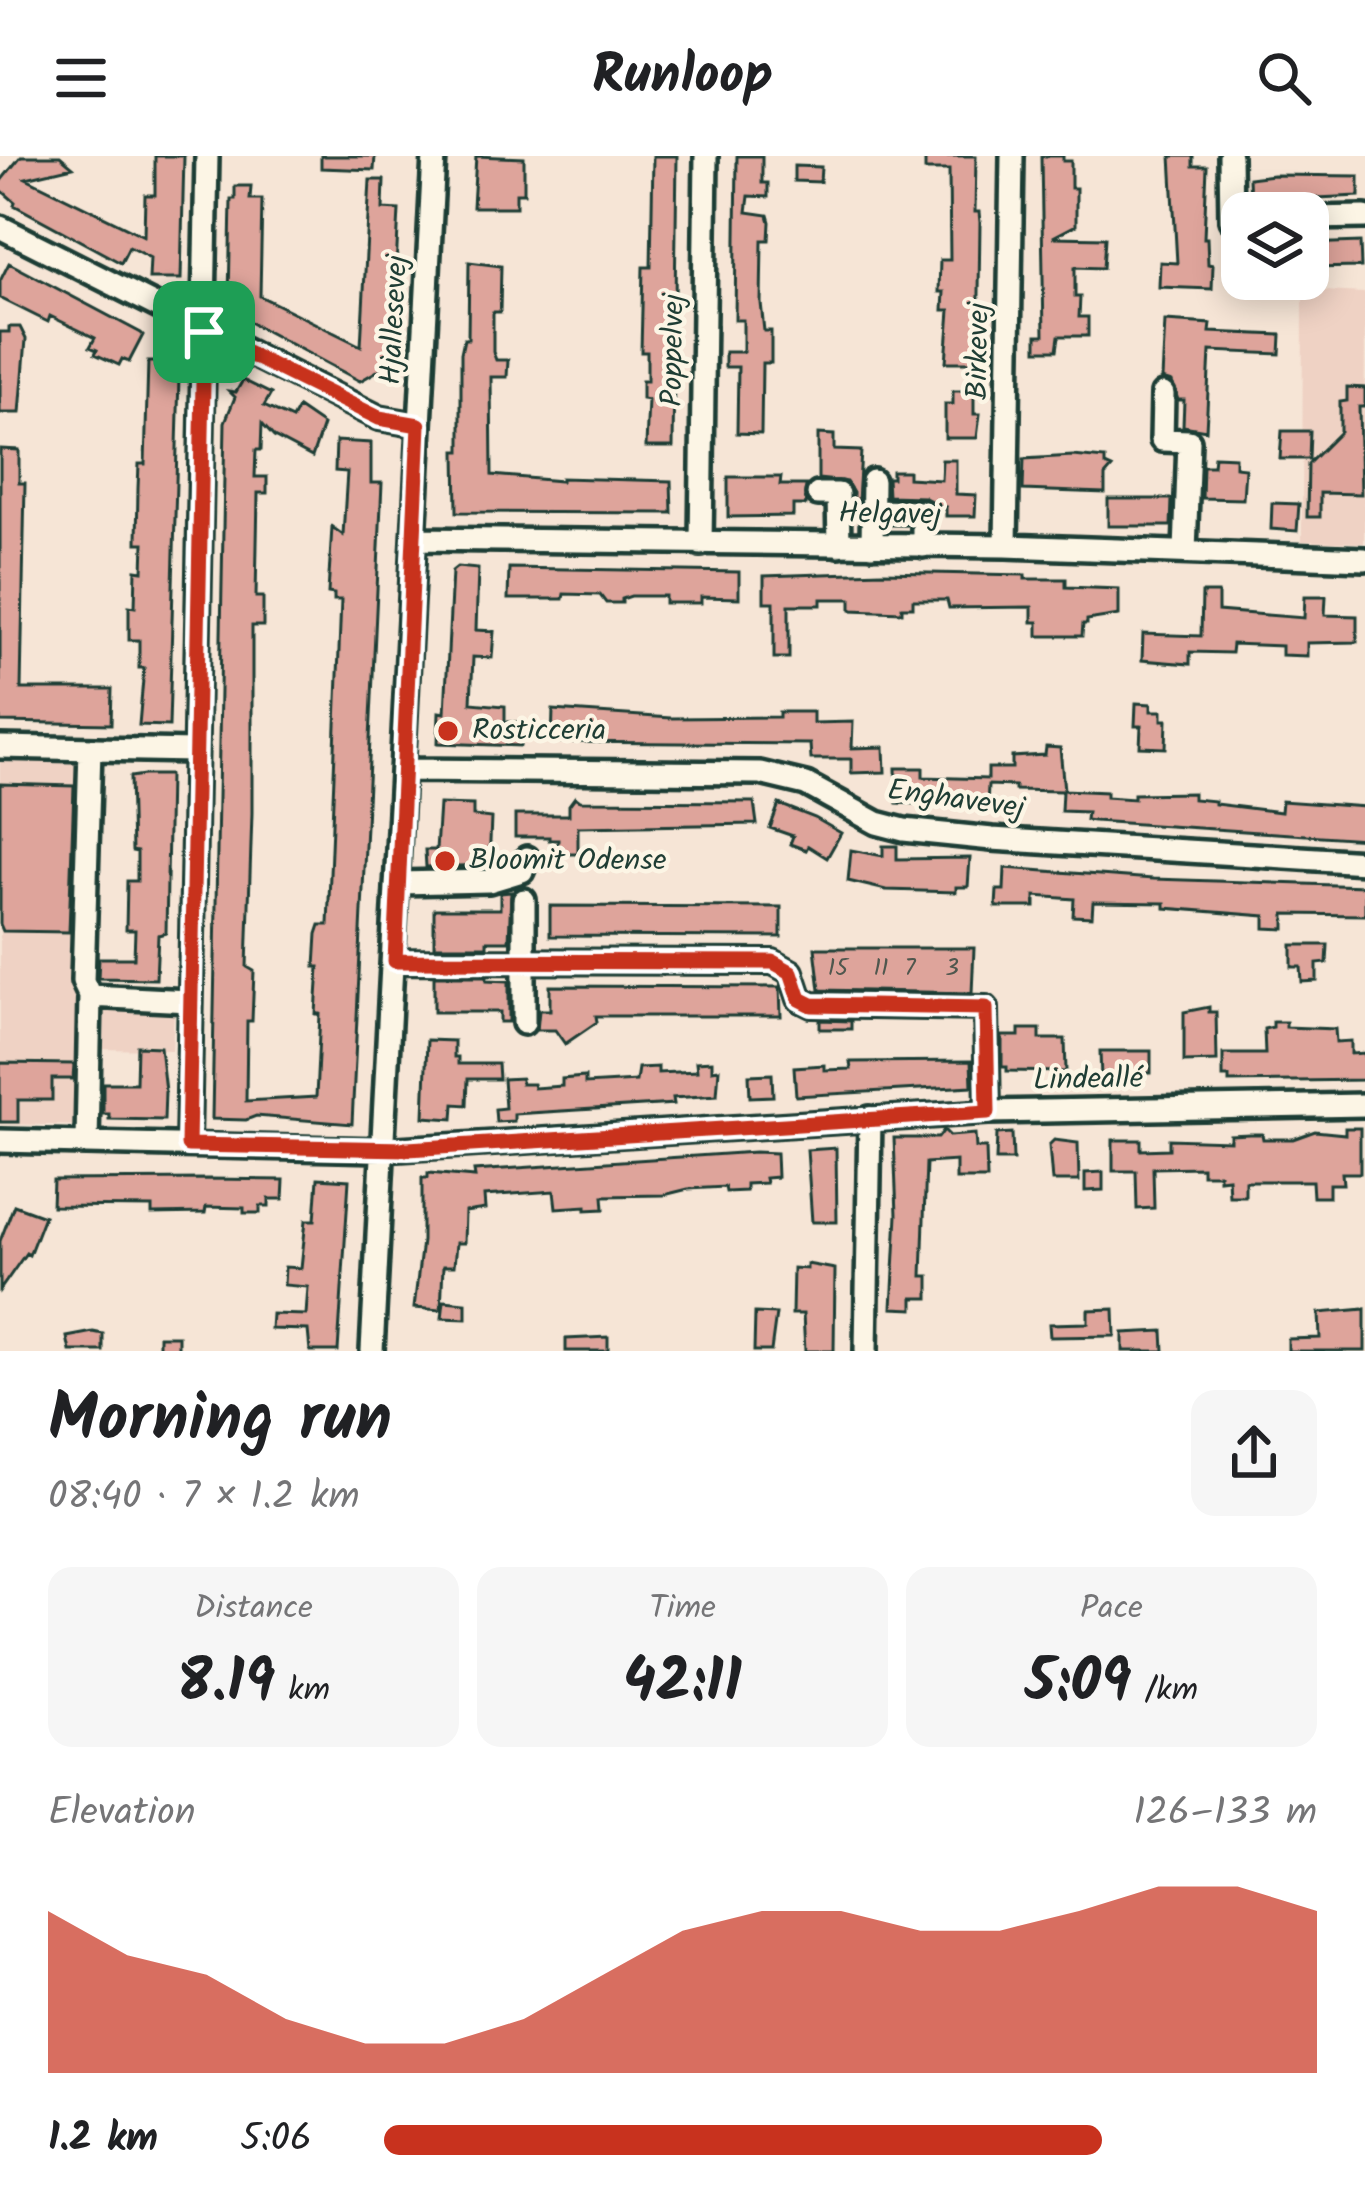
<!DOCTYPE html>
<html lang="en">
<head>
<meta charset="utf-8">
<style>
	:root { --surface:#fff; --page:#f6f6f6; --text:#202124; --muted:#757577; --accent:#c8321e }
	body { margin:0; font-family:Kalam,sans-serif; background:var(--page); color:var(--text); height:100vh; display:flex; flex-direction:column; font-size:45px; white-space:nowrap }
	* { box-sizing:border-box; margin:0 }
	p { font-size:39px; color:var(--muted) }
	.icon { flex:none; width:66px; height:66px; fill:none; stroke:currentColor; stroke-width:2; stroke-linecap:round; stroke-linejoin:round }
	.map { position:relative; height:1195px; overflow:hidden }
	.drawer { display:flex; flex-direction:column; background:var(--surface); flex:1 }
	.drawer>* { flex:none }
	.fabs { position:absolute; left:1221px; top:36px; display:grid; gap:24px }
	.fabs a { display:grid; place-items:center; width:108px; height:108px; border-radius:24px; background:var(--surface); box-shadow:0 6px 30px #0003; font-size:60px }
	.pin { position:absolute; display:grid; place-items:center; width:102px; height:102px; color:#fff; margin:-51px; border-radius:24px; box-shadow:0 6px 18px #0006 }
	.round { display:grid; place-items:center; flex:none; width:126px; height:126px; border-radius:24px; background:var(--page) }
	.overview { display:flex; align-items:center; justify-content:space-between; height:204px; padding:0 48px }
	h1 { font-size:66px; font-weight:600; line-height:90px }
	.stats { display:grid; grid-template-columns:repeat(3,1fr); gap:18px; height:204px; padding:12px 48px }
	.stats div { display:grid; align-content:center; border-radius:24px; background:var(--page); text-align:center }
	.stats b { font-size:60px; font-weight:600 }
	.stats small { font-size:33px; font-weight:400 }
	.stats p { font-size:33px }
	.chart { height:336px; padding:24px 48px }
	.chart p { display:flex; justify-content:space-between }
	.chart svg { width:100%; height:216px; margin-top:12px; fill:var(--accent); opacity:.7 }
	ul { padding:0 48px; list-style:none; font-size:39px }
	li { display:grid; grid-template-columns:192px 144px 1fr; align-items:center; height:90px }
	li i { height:30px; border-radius:15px; background:var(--accent) }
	header { display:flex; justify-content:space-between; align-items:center; height:156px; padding:0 48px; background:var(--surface); font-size:54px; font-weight:600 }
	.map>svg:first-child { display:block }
	.built { fill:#efd2c4 }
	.building { fill:#dea49b; stroke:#1f3d34; stroke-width:3 }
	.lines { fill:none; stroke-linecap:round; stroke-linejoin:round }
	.minor-casing { stroke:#1f3d34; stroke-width:30 }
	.minor { stroke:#fcf5e5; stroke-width:21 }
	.route-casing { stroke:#fff; stroke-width:24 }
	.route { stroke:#c8321e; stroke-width:15 }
	.poi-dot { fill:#c8321e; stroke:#fcf5e5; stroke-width:4.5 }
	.labels { text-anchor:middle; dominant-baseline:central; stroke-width:9; stroke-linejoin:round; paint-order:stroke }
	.number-label { font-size:24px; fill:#4f574e }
	.street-label { font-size:30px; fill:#1f3d34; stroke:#fcf5e5 }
	.poi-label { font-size:30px; fill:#1f3d34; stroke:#fcf5e5; text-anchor:start }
</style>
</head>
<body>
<header><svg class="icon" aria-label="menu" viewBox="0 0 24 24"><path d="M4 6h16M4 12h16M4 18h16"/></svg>Runloop<svg class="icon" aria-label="search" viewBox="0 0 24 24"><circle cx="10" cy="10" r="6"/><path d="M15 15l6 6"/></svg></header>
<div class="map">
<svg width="1365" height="1195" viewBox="0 0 1365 1195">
	<rect width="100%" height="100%" fill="#f6e5d6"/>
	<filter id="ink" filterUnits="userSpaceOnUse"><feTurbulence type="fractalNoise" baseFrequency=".00833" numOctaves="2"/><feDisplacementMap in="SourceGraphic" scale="24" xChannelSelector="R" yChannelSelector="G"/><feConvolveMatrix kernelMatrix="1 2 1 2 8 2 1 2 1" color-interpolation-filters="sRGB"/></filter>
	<g filter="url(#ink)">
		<path class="built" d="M 1303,134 L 1365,137 L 1364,387 L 1302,385 Z
			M 95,605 L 93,832 L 175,836 L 172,894 L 92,893 L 90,970 L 0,968 L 0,606 Z"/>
		<path class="building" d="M 21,0 L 60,0 L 73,11 L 26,22 L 144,80 L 145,39 L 155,39 L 155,0 L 184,0 L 181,123 L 149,123 L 150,102 L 129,91 L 121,107 L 14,49 L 15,46 L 0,33 L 0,26 Z
			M 321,0 L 375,0 L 374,14 L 321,12 Z
			M 476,0 L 524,2 L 524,37 L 516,37 L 516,51 L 473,51 Z
			M 653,0 L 677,0 L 673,291 L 646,291 L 648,244 L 642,243 L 642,225 L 647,225 L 647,196 L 641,196 L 643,111 L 651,111 Z
			M 737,0 L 762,0 L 762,27 L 768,27 L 768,41 L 749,40 L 747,56 L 768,59 L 770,66 L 769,84 L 762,84 L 761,147 L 764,175 L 771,175 L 771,207 L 762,207 L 761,278 L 737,277 L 738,211 L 725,211 L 725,196 L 743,196 L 743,164 L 735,164 Z
			M 925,0 L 976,0 L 975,56 L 979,56 L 980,66 L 978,206 L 946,206 L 950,154 L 943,154 L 944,136 L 939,136 L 940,104 L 950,104 L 949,14 L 925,14 Z
			M 1041,0 L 1063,0 L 1063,5 L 1071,5 L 1071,32 L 1076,32 L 1076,69 L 1053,81 L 1105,82 L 1103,112 L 1075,111 L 1075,141 L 1080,141 L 1079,161 L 1088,161 L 1088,180 L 1059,180 L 1057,194 L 1037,194 L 1037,179 L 1044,179 Z
			M 1171,0 L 1193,0 L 1193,10 L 1207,10 L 1204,82 L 1207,82 L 1208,108 L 1213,109 L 1212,133 L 1159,131 L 1160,106 L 1177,107 Z
			M 794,10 L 821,11 L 820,26 L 794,25 Z
			M 1273,19 L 1359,20 L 1359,40 L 1250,45 L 1249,22 Z
			M 370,24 L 384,24 L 383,53 L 399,54 L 391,207 L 360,225 L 236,159 L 229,144 L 231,43 L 235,43 L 235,30 L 251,30 L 250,43 L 262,43 L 260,140 L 361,190 Z
			M 1360,86 L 1361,111 L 1308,112 L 1308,88 Z
			M 469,106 L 501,110 L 500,156 L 493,156 L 493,196 L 496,204 L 508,204 L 507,221 L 491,221 L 492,319 L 561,325 L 561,322 L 671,325 L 672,357 L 457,356 L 456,295 L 461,295 L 461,197 L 464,183 L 468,183 Z
			M 9,107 L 141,177 L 143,179 L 129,206 L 122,203 L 119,209 L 95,198 L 97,194 L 90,191 L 95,182 L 50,160 L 48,166 L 0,142 L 0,125 Z
			M 1165,165 L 1211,168 L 1210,176 L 1281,179 L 1280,198 L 1210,195 L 1206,274 L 1183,270 L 1184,244 L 1178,244 L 1172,226 L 1162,223 Z
			M 9,171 L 20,171 L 26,183 L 20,257 L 0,257 L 0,176 L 9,176 Z
			M 148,206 L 176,206 L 179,221 L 169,570 L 139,569 L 144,512 L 139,512 L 139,484 L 129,484 L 129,450 L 135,451 L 136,414 L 143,415 L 144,387 L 137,387 L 138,332 L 139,308 L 145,308 Z
			M 243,224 L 271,238 L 264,250 L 292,263 L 298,252 L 323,269 L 312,301 L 274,281 L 262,268 L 261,294 L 256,294 L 255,321 L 267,321 L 267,337 L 258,337 L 256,441 L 263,441 L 263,470 L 252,470 L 252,657 L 247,811 L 254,815 L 252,865 L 247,865 L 246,945 L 316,941 L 320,858 L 316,858 L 319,811 L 315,811 L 317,778 L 320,769 L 328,769 L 341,444 L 334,444 L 334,438 L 328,437 L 332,371 L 343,379 L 347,316 L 335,315 L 336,285 L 371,287 L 371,327 L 382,327 L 352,968 L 256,960 L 246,964 L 212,963 L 225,266 L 235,241 L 229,235 L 236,236 Z
			M 1347,231 L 1365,232 L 1365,251 L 1359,251 L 1361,338 L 1320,337 L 1320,361 L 1307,361 L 1308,308 L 1340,276 L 1340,246 L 1347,245 Z
			M 953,235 L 974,235 L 974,258 L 980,258 L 977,282 L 945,282 L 945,248 L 953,248 Z
			M 1282,275 L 1310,275 L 1309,303 L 1280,303 Z
			M 818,278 L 834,279 L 834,294 L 861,295 L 857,362 L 853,362 L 853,337 L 846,326 L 818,323 Z
			M 0,293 L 19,294 L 19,327 L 25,327 L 21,533 L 112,533 L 111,568 L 0,566 Z
			M 1073,300 L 1105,303 L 1105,309 L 1112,312 L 1105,320 L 1105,337 L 1023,334 L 1024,303 Z
			M 1214,300 L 1235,301 L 1235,311 L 1245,312 L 1243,343 L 1202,342 L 1203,310 L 1213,310 Z
			M 942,304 L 956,304 L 956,338 L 976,339 L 975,360 L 946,360 L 946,351 L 937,351 L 924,341 L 888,340 L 887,322 L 892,322 L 892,315 L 908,315 L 908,322 L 941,324 Z
			M 728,321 L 781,321 L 780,329 L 806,329 L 806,349 L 793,349 L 793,360 L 728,361 Z
			M 1108,343 L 1172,343 L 1171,370 L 1108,370 Z
			M 1272,347 L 1299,348 L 1297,375 L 1271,373 Z
			M 457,411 L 478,413 L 476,474 L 494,475 L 492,502 L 473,501 L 471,547 L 505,550 L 505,566 L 521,566 L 520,590 L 438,587 L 439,556 L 445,557 L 452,415 Z
			M 509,412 L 739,416 L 739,442 L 701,441 L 701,447 L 665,447 L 665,440 L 631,440 L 622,443 L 622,447 L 606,447 L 600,439 L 564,438 L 563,443 L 508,443 Z
			M 882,416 L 1025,419 L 1025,423 L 1066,423 L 1066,431 L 1119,433 L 1119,459 L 1087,464 L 1087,468 L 1083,468 L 1082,480 L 1038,480 L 1038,466 L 1032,466 L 1032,451 L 949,452 L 947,444 L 913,444 L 913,451 L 902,451 L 902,456 L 851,454 L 851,443 L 821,443 L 821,449 L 789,449 L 789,502 L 774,502 L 774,446 L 764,446 L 764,420 Z
			M 1202,437 L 1218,437 L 1218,455 L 1304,462 L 1305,440 L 1326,440 L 1325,459 L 1357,460 L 1357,486 L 1307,487 L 1307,500 L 1282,499 L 1282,490 L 1232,488 L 1231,497 L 1190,496 L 1190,508 L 1142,504 L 1143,478 L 1201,480 Z
			M 1136,547 L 1151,548 L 1151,555 L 1162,555 L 1162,564 L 1167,564 L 1166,592 L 1140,591 L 1141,570 L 1135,570 Z
			M 553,554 L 671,562 L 779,561 L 779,556 L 813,556 L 813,567 L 853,566 L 852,592 L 884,591 L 885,616 L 851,617 L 851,603 L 811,603 L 810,588 L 552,586 Z
			M 1046,591 L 1060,592 L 1064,634 L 1106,636 L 1106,641 L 1134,643 L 1134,638 L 1193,637 L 1193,643 L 1215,645 L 1215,648 L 1281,656 L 1282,645 L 1365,651 L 1365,683 L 1094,665 L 1086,664 L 1087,656 L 1061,655 L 1062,635 L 1015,634 L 1015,630 L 988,629 L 987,651 L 897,647 L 896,612 L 923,612 L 923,621 L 988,623 L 988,612 L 1012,612 L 1012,601 L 1045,599 Z
			M 144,619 L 169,619 L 166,777 L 158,779 L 156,823 L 98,822 L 99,802 L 134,802 L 135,774 L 126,774 L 127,725 L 137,725 L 137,696 L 132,695 L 130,621 Z
			M 0,628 L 74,630 L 69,776 L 3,775 L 0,768 Z
			M 575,641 L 580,645 L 754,646 L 757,668 L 578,671 L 578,698 L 558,698 L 558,684 L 549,684 L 549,681 L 515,681 L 515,659 L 569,659 L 569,649 Z
			M 439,648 L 473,649 L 473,660 L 491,662 L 489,709 L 426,711 L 425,694 L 436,694 Z
			M 779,648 L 815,662 L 841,677 L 827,702 L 808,690 L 806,694 L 790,688 L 793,680 L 770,672 Z
			M 883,690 L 897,690 L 897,703 L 970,702 L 968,731 L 956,731 L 956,736 L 886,734 L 848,725 L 851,694 L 883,700 Z
			M 1005,712 L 1153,723 L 1365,730 L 1365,759 L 1285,758 L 1285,773 L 1265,772 L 1265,760 L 1165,752 L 1165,747 L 1093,746 L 1092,761 L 1073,760 L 1074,743 L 1035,740 L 1035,751 L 996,751 L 997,734 L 1004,734 Z
			M 511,736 L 509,785 L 487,785 L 487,790 L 434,790 L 434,753 L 500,753 L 500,737 Z
			M 550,750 L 781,751 L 781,781 L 550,780 Z
			M 1292,789 L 1328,789 L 1327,807 L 1317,808 L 1317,825 L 1302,826 L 1301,811 L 1292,811 Z
			M 815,792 L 974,792 L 972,837 L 820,834 Z
			M 434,820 L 487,820 L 487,824 L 509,825 L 509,866 L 500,866 L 500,856 L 434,856 Z
			M 550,830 L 780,831 L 781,860 L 596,860 L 597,866 L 565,888 L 555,874 L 537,874 L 539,854 L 550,854 Z
			M 1209,851 L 1209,856 L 1216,856 L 1217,905 L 1184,906 L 1184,856 Z
			M 820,864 L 851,865 L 851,873 L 820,873 Z
			M 1273,866 L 1286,866 L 1286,871 L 1335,873 L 1336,886 L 1351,885 L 1351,898 L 1365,897 L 1365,924 L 1229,926 L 1229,921 L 1223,921 L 1223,898 L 1265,898 L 1264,873 L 1273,871 Z
			M 1019,873 L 1040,873 L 1040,883 L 1065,883 L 1066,916 L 1007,915 L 1007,911 L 1002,911 L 1002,880 L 1019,880 Z
			M 427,884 L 454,885 L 454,901 L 458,901 L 458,908 L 498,908 L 499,923 L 468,923 L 467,949 L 454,948 L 453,963 L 424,961 Z
			M 137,890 L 160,891 L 165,935 L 164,964 L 109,963 L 109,958 L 103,958 L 103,927 L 136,927 Z
			M 1100,895 L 1151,895 L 1151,917 L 1140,917 L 1140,922 L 1101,923 Z
			M 712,905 L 712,914 L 719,913 L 717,939 L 673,942 L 674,948 L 514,958 L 514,965 L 496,966 L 495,953 L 505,952 L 503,923 L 521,922 L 521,928 L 533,928 L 534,932 L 562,930 L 562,923 L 585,921 L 585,928 L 636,925 L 638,912 L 658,911 L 658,917 L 697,915 L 696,906 Z
			M 971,905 L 972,930 L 796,940 L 794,911 L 824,909 L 824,914 L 851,913 L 850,906 Z
			M 0,907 L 74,908 L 73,923 L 52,923 L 52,944 L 18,944 L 18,966 L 0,966 Z
			M 772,918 L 773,940 L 750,941 L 749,919 Z
			M 1345,972 L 1360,972 L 1360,1017 L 1342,1017 L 1343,1028 L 1329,1028 L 1329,1041 L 1313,1041 L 1312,1025 L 1245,1025 L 1245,1040 L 1229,1040 L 1228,1022 L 1219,1023 L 1219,1018 L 1202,1018 L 1202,1011 L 1153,1012 L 1154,1052 L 1137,1053 L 1136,1015 L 1113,1015 L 1113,984 L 1141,984 L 1141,994 L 1169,993 L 1169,983 L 1230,985 L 1230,979 L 1250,978 L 1262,978 L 1263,983 L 1293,983 L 1315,975 L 1345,978 Z
			M 944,974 L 950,980 L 975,978 L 976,992 L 986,992 L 987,1023 L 956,1023 L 956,1005 L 926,1007 L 922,1120 L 929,1120 L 929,1142 L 913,1142 L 913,1153 L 892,1152 L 897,1059 L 894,982 L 938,982 Z
			M 1012,977 L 1013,1004 L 996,1004 L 997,978 Z
			M 1054,984 L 1078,987 L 1079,1025 L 1052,1025 L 1049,989 Z
			M 836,992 L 837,1066 L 812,1066 L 807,994 Z
			M 755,996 L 776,997 L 777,1021 L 765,1022 L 766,1027 L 746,1028 L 746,1035 L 726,1036 L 725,1031 L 688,1033 L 664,1039 L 603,1040 L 604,1053 L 586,1054 L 586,1050 L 556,1052 L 554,1035 L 484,1040 L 485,1053 L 465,1056 L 464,1087 L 456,1087 L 454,1110 L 443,1110 L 441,1154 L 414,1152 L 422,1085 L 422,1022 L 428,1022 L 428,1017 L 475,1021 L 474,1015 Z
			M 1103,1016 L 1103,1034 L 1085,1035 L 1085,1017 Z
			M 318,1022 L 349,1024 L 338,1195 L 310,1195 L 308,1174 L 271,1173 L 272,1158 L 306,1159 L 308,1131 L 284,1129 L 285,1111 L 301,1112 L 306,1064 L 315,1064 Z
			M 209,1023 L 284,1024 L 283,1043 L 269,1043 L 269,1050 L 260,1050 L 260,1057 L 244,1057 L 244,1052 L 206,1051 L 205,1057 L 152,1058 L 152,1051 L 52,1050 L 53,1024 Z
			M 14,1049 L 44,1060 L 29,1099 L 26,1097 L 0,1134 L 0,1085 Z
			M 807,1108 L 835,1113 L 834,1195 L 805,1195 L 803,1158 L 792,1158 L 793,1112 L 807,1113 Z
			M 444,1145 L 466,1147 L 466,1163 L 442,1162 Z
			M 1114,1153 L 1115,1180 L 1050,1181 L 1049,1168 L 1088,1167 L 1088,1154 Z
			M 1365,1153 L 1365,1195 L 1288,1195 L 1288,1183 L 1320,1182 L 1319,1157 Z
			M 755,1157 L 776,1158 L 771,1195 L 754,1195 Z
			M 1163,1175 L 1164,1195 L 1123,1195 L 1123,1177 Z
			M 93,1176 L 103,1178 L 103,1195 L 70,1195 L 67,1181 Z
			M 159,1180 L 178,1180 L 178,1195 L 159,1195 Z
			M 608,1181 L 608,1195 L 566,1195 L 566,1183 Z"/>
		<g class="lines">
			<g class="minor-casing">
				<path id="minor" d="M 1230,0 L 1231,64 L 1242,63
					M 1308,62 L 1365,61
					M 0,71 L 379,262 L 419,269
					M 1163,238 L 1162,284 L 1189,285 L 1185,396
					M 818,338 L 838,338 L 839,389
					M 872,355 L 923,356 L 923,390
					M 415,383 L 1006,390 L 1365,403
					M 701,388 L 706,0
					M 872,389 L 873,325
					M 1006,390 L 1012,0
					M 0,591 L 193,595
					M 404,614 L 760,617 L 806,628 L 877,667 L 904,674 L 992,683 L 1365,706
					M 399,727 L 489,725 L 522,715 L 527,702
					M 395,805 L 773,806 L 791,816 L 800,843 L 812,849 L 986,852 L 988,956
					M 90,840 L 189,845
					M 524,867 L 524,744
					M 0,985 L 382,994 L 988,956 L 1365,949
					M 87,986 L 90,840 L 83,825 L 90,593
					M 188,989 L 207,0
					M 372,1195 L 434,0
					M 866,1195 L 870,962"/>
			</g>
			<use href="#minor" class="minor"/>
		</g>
	</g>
	<g class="lines" filter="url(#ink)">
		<g class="route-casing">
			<path id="route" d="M 204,176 L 379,262 L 419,269 L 395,805 L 773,806 L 791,816 L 800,843 L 812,849 L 986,852 L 988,956 L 408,993 L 188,989 Z"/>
		</g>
		<use href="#route" class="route"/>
	</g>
	<g class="poi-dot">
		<circle cx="448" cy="575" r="12"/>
		<circle cx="445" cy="705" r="12"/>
	</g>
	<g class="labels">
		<g class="number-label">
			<text x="838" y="812">15</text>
			<text x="881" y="812">11</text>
			<text x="910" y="812">7</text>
			<text x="952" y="812">3</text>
		</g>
		<g class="street-label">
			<text transform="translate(395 164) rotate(-87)">Hjallesevej</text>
			<text transform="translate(674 194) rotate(-89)">Poppelvej</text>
			<text transform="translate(979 195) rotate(-89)">Birkevej</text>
			<text transform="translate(890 359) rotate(1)">Helgavej</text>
			<text transform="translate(956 644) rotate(8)">Enghavevej</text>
			<text transform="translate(1088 924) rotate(-1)">Lindeallé</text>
		</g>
		<g class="poi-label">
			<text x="472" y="575">Rosticceria</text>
			<text x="469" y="705">Bloomit Odense</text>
		</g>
	</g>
</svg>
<div class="fabs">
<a><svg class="icon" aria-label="layers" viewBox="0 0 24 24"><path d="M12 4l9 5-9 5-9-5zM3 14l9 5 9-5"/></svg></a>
</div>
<div class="pin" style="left:204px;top:176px;background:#1e9e55"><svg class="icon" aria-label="arrive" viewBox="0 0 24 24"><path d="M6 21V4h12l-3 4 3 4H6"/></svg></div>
</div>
<section class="drawer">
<div class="overview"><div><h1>Morning run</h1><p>08:40 · 7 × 1.2 km</p></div><a class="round"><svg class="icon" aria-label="share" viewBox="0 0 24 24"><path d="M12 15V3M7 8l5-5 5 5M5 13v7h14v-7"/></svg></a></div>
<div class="stats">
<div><p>Distance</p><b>8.19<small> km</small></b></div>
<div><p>Time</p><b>42:11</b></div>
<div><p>Pace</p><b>5:09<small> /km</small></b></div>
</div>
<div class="chart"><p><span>Elevation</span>126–133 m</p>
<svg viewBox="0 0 160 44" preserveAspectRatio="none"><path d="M0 44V11L10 20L20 24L30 33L40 38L50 38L60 33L70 24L80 15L90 11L100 11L110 15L120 15L130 11L140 6L150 6L160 11V44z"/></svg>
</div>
<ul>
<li><b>1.2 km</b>5:06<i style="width:77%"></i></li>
</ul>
</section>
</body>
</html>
